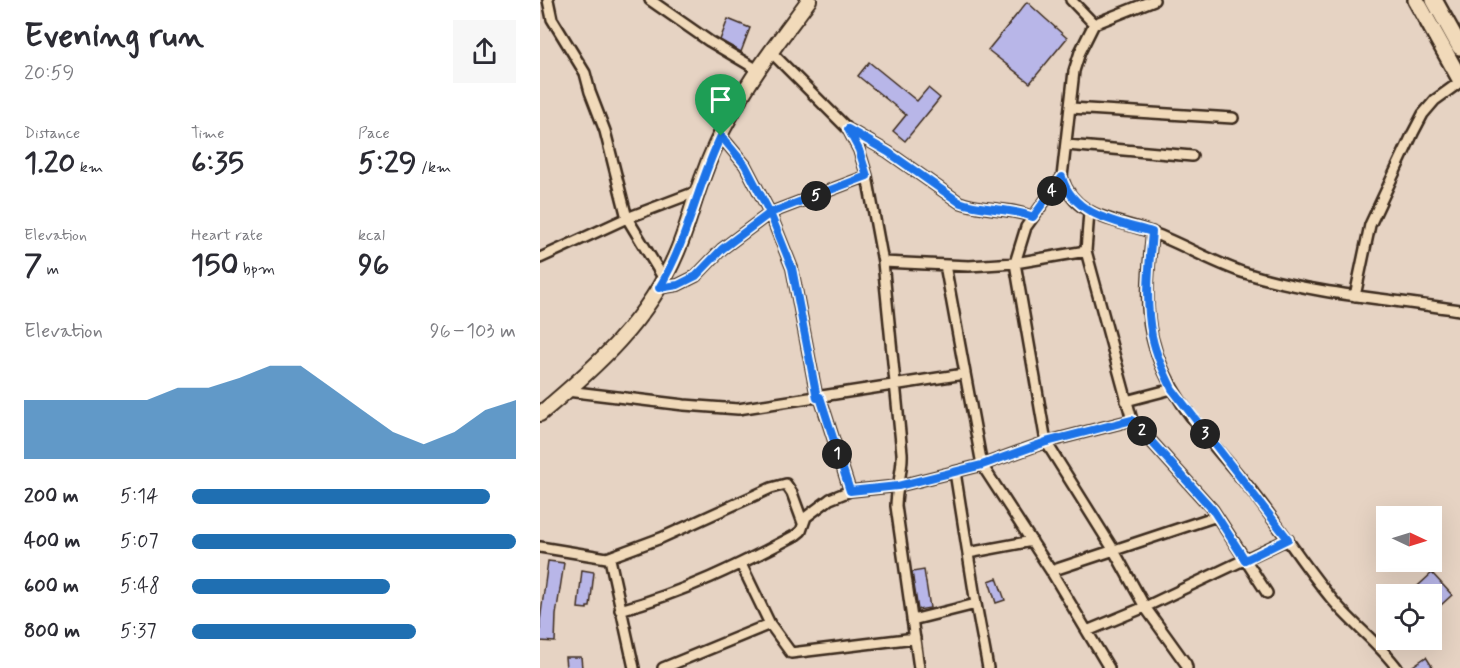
<!DOCTYPE html>
<html lang="en">
<head>
<meta charset="utf-8">
<style>
	:root { --surface:#fff; --page:#f7f7f7; --text:#2b2b33; --muted:#7c7c81; --accent:#1f6fb2 }
	body { margin:0; font-family:Mynerve,sans-serif; background:var(--page); color:var(--text); height:100vh; display:flex; flex-direction:column; font-size:22px; white-space:nowrap }
	* { box-sizing:border-box; margin:0 }
	p { font-size:20px; color:var(--muted) }
	.icon { flex:none; width:33px; height:33px; fill:none; stroke:currentColor; stroke-width:2; stroke-linecap:round; stroke-linejoin:round }
	.map { position:relative; flex:1; overflow:hidden }
	.panel { display:flex; flex-direction:column; background:var(--surface); width:540px }
	.panel>* { flex:none }
	.needle { width:39px; rotate:94deg }
	.fabs { position:absolute; left:836px; top:506px; display:grid; gap:12px }
	.fabs a { display:grid; place-items:center; width:66px; height:66px; border-radius:0px; background:var(--surface); box-shadow:0 6px 24px #0002; font-size:30px }
	.pin { position:absolute; display:grid; place-items:center; width:51px; height:51px; color:#fff; margin:-62px -26px; border-radius:50% 50% 50% 0; rotate:-45deg; box-shadow:0 0 6px #0007 }
	.pin .icon { rotate:45deg }
	.km { position:absolute; width:30px; height:30px; margin:-15px; border-radius:50%; background:#222; color:#fff; font-size:16px; line-height:30px; text-align:center }
	.round { display:grid; place-items:center; flex:none; width:63px; height:63px; border-radius:0px; background:var(--page) }
	.headline { display:flex; align-items:center; justify-content:space-between; height:102px; padding:0 24px }
	h1 { font-size:33px; font-weight:700; line-height:45px }
	.figures { display:grid; grid-template-columns:repeat(3,1fr); gap:9px; height:102px; padding:6px 24px }
	.figures div { display:grid; align-content:center }
	.figures b { font-size:30px; font-weight:700 }
	.figures small { font-size:16px; font-weight:400 }
	.figures p { font-size:16px }
	.chart { height:168px; padding:12px 24px }
	.chart p { display:flex; justify-content:space-between }
	.chart svg { width:100%; height:108px; margin-top:6px; fill:var(--accent); opacity:.7 }
	ul { padding:0 24px; list-style:none; font-size:20px }
	li { display:grid; grid-template-columns:96px 72px 1fr; align-items:center; height:45px }
	li i { height:15px; border-radius:8px; background:var(--accent) }
	main { display:flex; flex:1; min-height:0 }
	.map>svg:first-child { display:block }
	.building { fill:#b8b6e8; stroke:#3b2a1e; stroke-width:1.5 }
	.lines { fill:none; stroke-linecap:round; stroke-linejoin:round }
	.street-casing { stroke:#3b2a1e; stroke-width:14 }
	.secondary-casing { stroke:#3b2a1e; stroke-width:18 }
	.primary-casing { stroke:#3b2a1e; stroke-width:20 }
	.street { stroke:#f1daba; stroke-width:9 }
	.secondary { stroke:#f1daba; stroke-width:14 }
	.primary { stroke:#f1daba; stroke-width:15 }
	.route-casing { stroke:#fff; stroke-width:12 }
	.route { stroke:#1a73e8; stroke-width:8 }
</style>
</head>
<body>
<main>
<section class="panel">
<div class="headline"><div><h1>Evening run</h1><p>20:59</p></div><a class="round"><svg class="icon" aria-label="share" viewBox="0 0 24 24"><path d="M12 15V3M7 8l5-5 5 5M5 13v7h14v-7"/></svg></a></div>
<div class="figures">
<div><p>Distance</p><b>1.20<small> km</small></b></div>
<div><p>Time</p><b>6:35</b></div>
<div><p>Pace</p><b>5:29<small> /km</small></b></div>
</div>
<div class="figures">
<div><p>Elevation</p><b>7<small> m</small></b></div>
<div><p>Heart rate</p><b>150<small> bpm</small></b></div>
<div><p>kcal</p><b>96</b></div>
</div>
<div class="chart"><p><span>Elevation</span>96–103 m</p>
<svg viewBox="0 0 160 44" preserveAspectRatio="none"><path d="M0 44V20L10 20L20 20L30 20L40 20L50 15L60 15L70 11L80 6L90 6L100 15L110 24L120 33L130 38L140 33L150 24L160 20V44z"/></svg>
</div>
<ul>
<li><b>200 m</b>5:14<i style="width:92%"></i></li>
<li><b>400 m</b>5:07<i style="width:100%"></i></li>
<li><b>600 m</b>5:48<i style="width:61%"></i></li>
<li><b>800 m</b>5:37<i style="width:69%"></i></li>
</ul>
</section>
<div class="map">
<svg width="920" height="668" viewBox="0 0 920 668">
	<rect width="100%" height="100%" fill="#e6d3c3"/>
	<filter id="ink" filterUnits="userSpaceOnUse"><feTurbulence type="fractalNoise" baseFrequency=".0167" numOctaves="2"/><feDisplacementMap in="SourceGraphic" scale="12" xChannelSelector="R" yChannelSelector="G"/><feConvolveMatrix kernelMatrix="1 2 1 2 8 2 1 2 1" color-interpolation-filters="sRGB"/></filter>
	<g filter="url(#ink)">
		<path class="building" d="M 487,2 L 527,38 L 490,83 L 448,50 Z
			M 188,19 L 210,28 L 201,52 L 180,40 Z
			M 329,62 L 377,101 L 388,88 L 400,98 L 365,141 L 353,131 L 366,115 L 318,76 Z
			M 8,561 L 24,563 L 16,615 L 15,642 L 0,641 L 0,621 Z
			M 42,570 L 54,572 L 50,607 L 47,607 L 47,609 L 38,608 Z
			M 384,570 L 390,608 L 378,610 L 372,572 Z
			M 892,573 L 912,595 L 891,614 L 891,594 L 869,594 Z
			M 457,578 L 465,600 L 456,603 L 449,581 Z
			M 25,657 L 41,657 L 42,668 L 26,668 Z
			M 886,657 L 893,668 L 870,668 Z"/>
		<g class="lines">
			<g class="street-casing">
				<path id="street" d="M 8,0 L 12,19 L 45,73 L 50,92 L 65,131 L 87,218 L 124,279
					M 110,0 L 169,41 L 218,70
					M 531,0 L 554,24
					M 614,0 L 554,24 L 540,52 L 534,71 L 522,177 L 486,227 L 475,263 L 506,442 L 573,549 L 605,607 L 646,664 L 647,668
					M 231,52 L 308,129 L 319,150 L 327,176 L 343,262 L 362,453 C 363,471 356,488 356,506 L 379,668
					M 531,108 L 693,118
					M 310,130 L 348,152 L 419,202 C 443,211 470,207 493,217
					M 181,136 L 205,165 L 230,213 L 252,268 L 277,398
					M 527,145 L 652,156
					M 522,177 C 534,220 579,219 613,233 C 644,245 674,263 705,273 C 774,294 849,299 920,310
					M 549,212 L 546,251 L 592,420 L 673,510 L 727,593
					M 612,232 C 609,267 604,302 612,337 C 627,402 679,448 718,499 C 743,532 765,567 791,598 C 811,623 838,642 857,668
					M 0,258 L 87,218 L 158,191
					M 343,262 L 429,266 L 475,263 L 546,251
					M 405,265 L 442,465 L 511,571 L 569,668
					M 119,288 L 138,285 L 156,276 L 182,249 L 230,213 L 327,176
					M 815,296 L 830,225 L 873,133 L 883,114 L 895,100 L 920,82
					M 27,391 L 144,405 L 198,409 L 424,374
					M 280,397 L 310,491
					M 586,401 L 632,389
					M 415,472 L 436,604 L 448,668
					M 0,547 L 67,558 L 121,538 L 231,488 L 246,484 L 252,493 L 263,523
					M 428,553 L 492,541
					M 67,558 L 70,559 L 94,668
					M 201,564 L 230,624 L 251,653 L 375,638
					M 511,571 L 677,516
					M 80,610 C 142,593 200,565 256,535 L 261,531 L 266,517 L 290,499 L 310,491 L 358,486 L 442,465 L 506,442 L 592,420
					M 372,620 L 436,604
					M 547,631 L 605,607 L 748,539
					M 123,668 L 230,624"/>
			</g>
			<g class="secondary-casing">
				<path id="secondary" d="M 0,414 C 56,367 108,321 137,252 C 147,229 153,203 162,179 C 170,156 180,134 192,113 C 213,73 242,37 269,0"/>
			</g>
			<g class="primary-casing">
				<path id="primary" d="M 876,0 L 920,79
					M 894,0 L 920,47"/>
			</g>
			<use href="#street" class="street"/>
			<use href="#secondary" class="secondary"/>
			<use href="#primary" class="primary"/>
		</g>
	</g>
	<g class="lines" filter="url(#ink)">
		<g class="route-casing">
			<path id="route" d="M 181,136 L 205,165 L 230,213 L 252,268 L 277,398 L 280,397 L 310,491 L 358,486 L 442,465 L 506,442 L 592,420 L 673,510 L 705,560 L 748,539 L 632,389 C 624,372 616,355 612,336 C 605,302 609,267 612,232 C 578,222 533,216 522,177 L 493,217 C 470,207 442,211 419,202 L 348,152 L 308,129 L 319,150 L 327,176 L 230,213 L 182,249 L 156,276 L 138,285 L 119,288 C 148,241 157,185 181,136"/>
		</g>
		<use href="#route" class="route"/>
	</g>
</svg>
<div class="fabs">
<a><svg class="needle" viewBox="-14 -14 28 28"><path d="M0-13l5 13h-10z" fill="#e53935"/><path d="M0 13l5-13h-10z" fill="#7c7c81"/></svg></a>
<a><svg class="icon" aria-label="locate" viewBox="0 0 24 24"><circle cx="12" cy="12" r="6"/><path d="M12 2v4M12 18v4M2 12h4M18 12h4"/></svg></a>
</div>
<div class="pin" style="left:181px;top:136px;background:#1e9e55"><svg class="icon" aria-label="arrive" viewBox="0 0 24 24"><path d="M6 21V4h12l-3 4 3 4H6"/></svg></div>
<b class="km" style="left:297px;top:454px">1</b>
<b class="km" style="left:602px;top:431px">2</b>
<b class="km" style="left:665px;top:434px">3</b>
<b class="km" style="left:512px;top:191px">4</b>
<b class="km" style="left:276px;top:196px">5</b>
</div>
</main>
</body>
</html>
